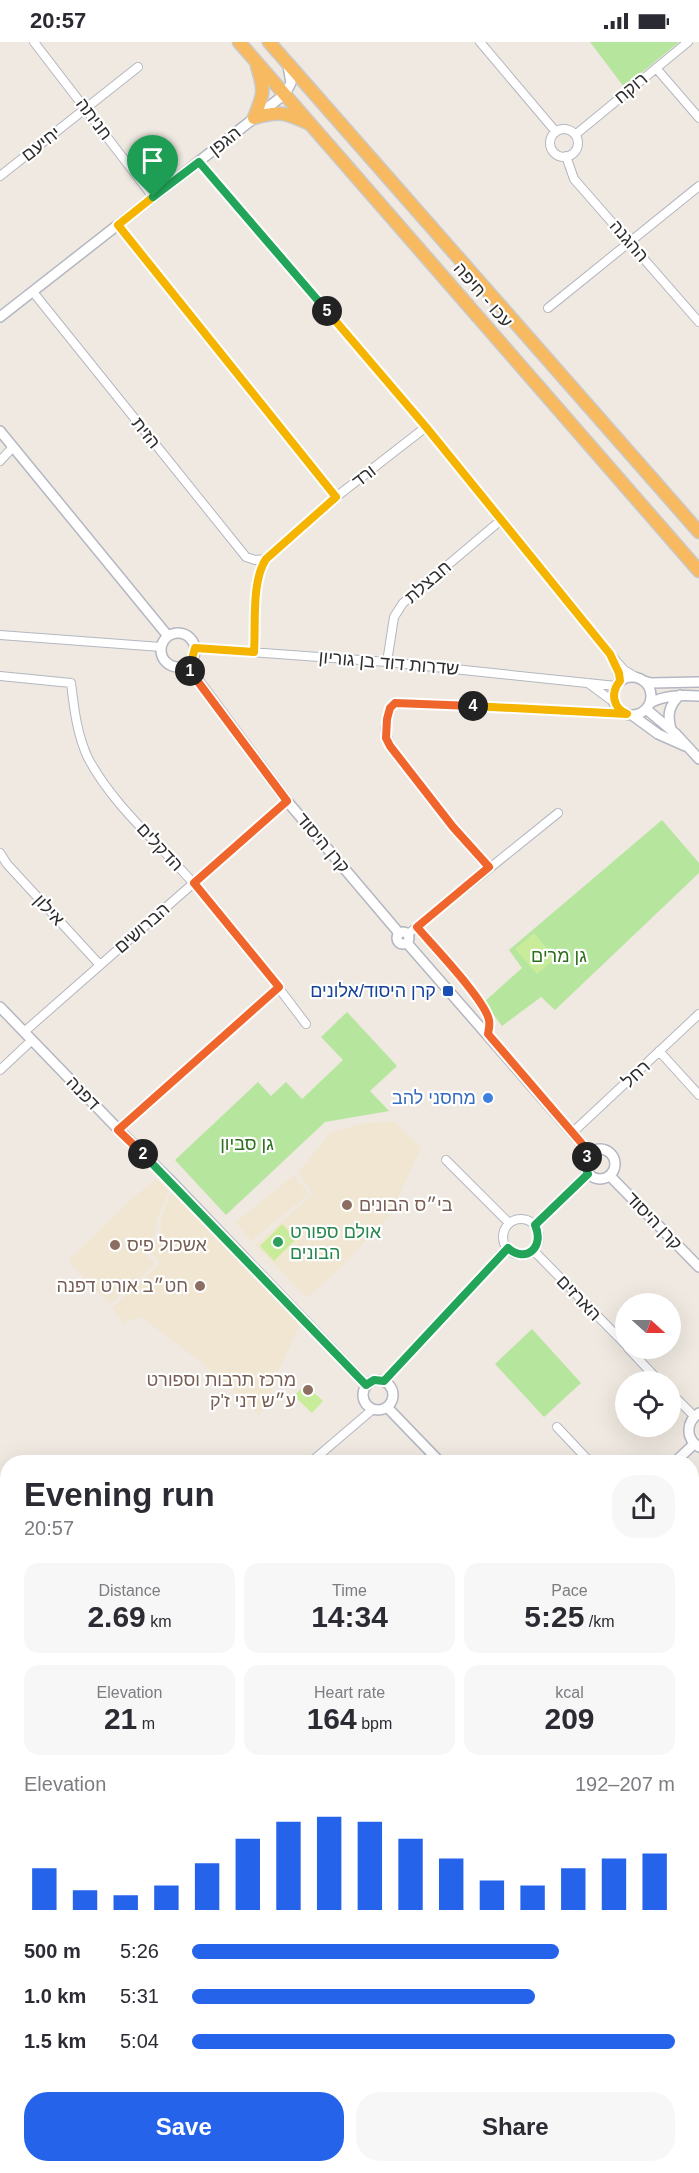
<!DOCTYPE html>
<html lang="en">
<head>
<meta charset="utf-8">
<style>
	:root { --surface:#fff; --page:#f7f7f7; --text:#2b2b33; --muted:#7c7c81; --accent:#2563eb }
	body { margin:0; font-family:Arial,Heebo,sans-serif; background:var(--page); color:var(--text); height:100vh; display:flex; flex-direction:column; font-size:22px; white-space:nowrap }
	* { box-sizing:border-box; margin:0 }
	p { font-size:20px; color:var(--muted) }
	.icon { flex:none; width:33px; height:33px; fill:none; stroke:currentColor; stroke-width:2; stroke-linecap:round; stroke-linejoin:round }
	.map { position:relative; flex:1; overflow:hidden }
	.panel { position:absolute; left:0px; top:1413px; width:699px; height:718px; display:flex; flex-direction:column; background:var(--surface); border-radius:24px 24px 0 0; box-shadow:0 6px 24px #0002 }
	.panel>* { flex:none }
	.needle { width:39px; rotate:111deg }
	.tools { position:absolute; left:615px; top:1251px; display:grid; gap:12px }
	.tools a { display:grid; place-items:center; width:66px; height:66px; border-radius:50%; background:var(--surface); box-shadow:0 6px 24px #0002; font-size:30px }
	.pin { position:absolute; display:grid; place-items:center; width:51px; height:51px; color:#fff; margin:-62px -26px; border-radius:50% 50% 50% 0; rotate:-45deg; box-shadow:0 0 6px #0007 }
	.pin .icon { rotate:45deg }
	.km { position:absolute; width:30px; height:30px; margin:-15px; border-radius:50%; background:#222; color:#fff; font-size:16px; line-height:30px; text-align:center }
	.round { display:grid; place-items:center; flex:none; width:63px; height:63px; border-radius:24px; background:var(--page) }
	.head { display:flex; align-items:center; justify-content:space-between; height:102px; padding:0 24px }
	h1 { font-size:33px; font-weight:700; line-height:45px }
	.metrics { display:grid; grid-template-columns:repeat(3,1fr); gap:9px; height:102px; padding:6px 24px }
	.metrics div { display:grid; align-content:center; border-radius:15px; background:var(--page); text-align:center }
	.metrics b { font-size:30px; font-weight:700 }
	.metrics small { font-size:16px; font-weight:400 }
	.metrics p { font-size:16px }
	.chart { height:168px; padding:12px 24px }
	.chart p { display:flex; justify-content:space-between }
	.chart svg { width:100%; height:108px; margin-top:6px; stroke:var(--accent); stroke-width:6 }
	.cta { display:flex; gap:12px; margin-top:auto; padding:12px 24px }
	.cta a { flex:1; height:69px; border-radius:24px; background:var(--accent); color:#fff; font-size:24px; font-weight:700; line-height:69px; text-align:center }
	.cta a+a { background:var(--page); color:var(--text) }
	ul { padding:0 24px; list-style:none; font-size:20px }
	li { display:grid; grid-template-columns:96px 72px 1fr; align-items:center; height:45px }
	li i { height:15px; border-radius:8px; background:var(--accent) }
	.status { display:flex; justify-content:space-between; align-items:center; height:42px; padding:0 30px; background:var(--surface); direction:ltr }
	.status svg { height:16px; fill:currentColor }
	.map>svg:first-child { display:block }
	.education { fill:#f0e6d1 }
	.grass { fill:#b6e59e }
	.pitch { fill:#c9ec9a }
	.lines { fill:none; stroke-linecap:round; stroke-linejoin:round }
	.minor-casing { stroke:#b4b7c1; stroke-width:10 }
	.tertiary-casing { stroke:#b4b7c1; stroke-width:12 }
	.trunk-casing { stroke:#c9c9c9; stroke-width:15 }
	.minor { stroke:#fff; stroke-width:8 }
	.tertiary { stroke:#fff; stroke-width:9 }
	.trunk { stroke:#f8ba60; stroke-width:12 }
	.split-1-casing { stroke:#fff; stroke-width:12 }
	.split-2-casing { stroke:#fff; stroke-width:12 }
	.split-3-casing { stroke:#fff; stroke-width:12 }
	.split-4-casing { stroke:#fff; stroke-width:12 }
	.split-5-casing { stroke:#fff; stroke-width:12 }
	.split-6-casing { stroke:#fff; stroke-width:12 }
	.split-1 { stroke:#f5b400; stroke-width:8 }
	.split-2 { stroke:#f0652b; stroke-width:8 }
	.split-3 { stroke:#22a559; stroke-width:8 }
	.split-4 { stroke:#f0652b; stroke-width:8 }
	.split-5 { stroke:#f5b400; stroke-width:8 }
	.split-6 { stroke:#22a559; stroke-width:8 }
	.transit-dot { fill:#1a4fb4; stroke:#fff; stroke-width:2 }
	.shop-dot { fill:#3f7fe0; stroke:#fff; stroke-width:2 }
	.education-dot { fill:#8d6e63; stroke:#fff; stroke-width:2 }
	.leisure-dot { fill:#2e9e5b; stroke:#fff; stroke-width:2 }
	.labels { text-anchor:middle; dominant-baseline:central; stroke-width:4.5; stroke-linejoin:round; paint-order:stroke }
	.street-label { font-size:18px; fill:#2e2e2e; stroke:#fff }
	.park-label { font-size:18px; fill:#2c6e1b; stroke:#fff }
	.transit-label { font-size:18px; fill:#164399; stroke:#fff; text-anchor:end }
	.shop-label { font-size:18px; fill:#366cbe; stroke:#fff; text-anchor:end }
	.education-label { font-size:18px; fill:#785e54; stroke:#fff; text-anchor:start }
	.leisure-label { font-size:18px; fill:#27864d; stroke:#fff; text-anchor:start }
</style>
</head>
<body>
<div class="status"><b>20:57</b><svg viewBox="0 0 49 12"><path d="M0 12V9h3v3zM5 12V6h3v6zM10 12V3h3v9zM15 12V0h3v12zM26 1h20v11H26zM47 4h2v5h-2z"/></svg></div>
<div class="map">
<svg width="699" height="2131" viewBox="0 0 699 2131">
	<rect width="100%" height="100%" fill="#efe9e1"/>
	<path class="education" d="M 394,1079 L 421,1106 L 389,1174 L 336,1230 L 307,1256 L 255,1203 L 313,1152 L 298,1131 L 330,1091 L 359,1082 Z
		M 294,1133 L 309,1152 L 251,1199 L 236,1180 Z
		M 156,1137 L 169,1147 L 157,1178 L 156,1191 L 142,1208 L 155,1222 L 110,1262 L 68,1219 L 128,1160 Z
		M 172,1148 L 300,1283 L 277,1332 L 270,1359 L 259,1373 L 201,1320 L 140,1274 L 124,1282 L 112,1266 L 160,1221 L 149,1207 L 161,1190 L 161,1176 Z"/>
	<path class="grass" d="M 590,0 L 679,0 L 624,45 Z
		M 662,778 L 699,821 L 699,831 L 555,968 L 541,955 L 502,984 L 484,960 L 522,926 L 509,908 Z
		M 347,970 L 397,1024 L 370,1049 L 389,1069 L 325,1080 L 226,1173 L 175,1118 L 258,1040 L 271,1054 L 286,1040 L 302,1057 L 343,1018 L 321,995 Z
		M 532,1287 L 581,1341 L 544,1375 L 495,1322 Z"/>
	<path class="pitch" d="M 534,891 L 555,916 L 537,932 L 515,907 Z
		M 282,1182 L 296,1197 L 274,1219 L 260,1204 Z
		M 305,1342 L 323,1359 L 312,1371 L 294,1354 Z"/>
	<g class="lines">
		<g class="minor-casing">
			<path id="minor" d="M 34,0 L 153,155
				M 480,0 L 556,90
				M 656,26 L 699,76
				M550 101a14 14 0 1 1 28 0a14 14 0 1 1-28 0Z
				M 575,93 L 688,0
				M 566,114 L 574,137 L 699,280
				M 199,120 L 426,385 L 610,612 L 624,628 L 636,635
				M 0,134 L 138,25
				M 118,183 L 336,455
				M 33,250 L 246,515 L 255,518 L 266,517
				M 548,266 L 699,144
				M 0,419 L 13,405
				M 0,593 L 161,605
				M 195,606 L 387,620 L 616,644
				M 254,610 C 256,584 251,539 266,517 L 336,455 L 426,385
				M 614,619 L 620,639
				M 387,620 L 394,575 L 403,561 L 501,478
				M 0,634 L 71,641 C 74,666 77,693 88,716 C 114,765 159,801 194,842 C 233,887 270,934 306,982
				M 588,641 L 615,661
				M 0,811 L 7,822 L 100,923
				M 489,825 L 453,785 L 390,704 L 385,687 L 392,663 L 395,661 L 627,672
				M 417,885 C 433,903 485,958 489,978 C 490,983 489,987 487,992
				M 408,892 L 558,771
				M 24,990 L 287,759
				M 659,1009 L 699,1053
				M 0,1028 L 32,998
				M 118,1087 L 279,945
				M 572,1091 L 699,972
				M 446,1118 L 509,1181
				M503 1195a18 18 0 1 1 36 0a18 18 0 1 1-36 0Z
				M 535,1183 L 588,1132
				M 533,1208 L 626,1303
				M 628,1306 L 660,1340
				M 384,1339 L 508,1206
				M 670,1350 L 694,1374
				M 557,1385 L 590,1420
				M 311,1420 L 373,1367
				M 692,1522 L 699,1527
				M 692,1837 L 699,1845"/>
		</g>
		<g class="tertiary-casing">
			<path id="tertiary" d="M 0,275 L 285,52 L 291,41 L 288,24
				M 0,389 L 168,594
				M161 608a17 17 0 1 1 34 0a17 17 0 1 1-34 0Z
				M 186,622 L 287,759 L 399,891
				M613 654a19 19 0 1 1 38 0a19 19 0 1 1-38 0Z
				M 644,639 L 651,641 L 699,640
				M 650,661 C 665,653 681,653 699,654
				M 646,667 L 676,692 L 699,717
				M 632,673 L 658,692 L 685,704
				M 671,687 C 667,673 669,663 680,653
				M397 896a6 6 0 1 1 12 0a6 6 0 1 1-12 0Z
				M 407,901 L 590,1111
				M 0,965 L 118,1087 L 169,1137 L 366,1343
				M585 1122a15 15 0 1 1 30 0a15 15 0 1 1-30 0Z
				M 610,1134 L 699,1225
				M363 1353a15 15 0 1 1 30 0a15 15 0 1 1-30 0Z
				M 387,1365 L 440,1420
				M 699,1371 C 686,1380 685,1396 699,1405
				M 675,1420 L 694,1402
				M 692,1658 L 699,1662"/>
		</g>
		<g class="trunk-casing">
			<path id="trunk" d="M 239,0 L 699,529
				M 269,0 L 699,490
				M 254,76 C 280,69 284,70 308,81
				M 254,76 C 264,52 265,49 257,24"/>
		</g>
		<use href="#minor" class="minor"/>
		<use href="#tertiary" class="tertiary"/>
		<use href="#trunk" class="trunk"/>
	</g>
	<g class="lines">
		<g class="split-1-casing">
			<path id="split-1" d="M 153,155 L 118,183 L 336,455 L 266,517 C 251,540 256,583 254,610 L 195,606 L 192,617 L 186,622 L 190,629"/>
		</g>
		<g class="split-2-casing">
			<path id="split-2" d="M 143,1112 L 118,1088 L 279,945 L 194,841 L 287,759 L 190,629"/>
		</g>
		<g class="split-3-casing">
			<path id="split-3" d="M 143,1112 L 366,1343 L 374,1338 L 384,1339 L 508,1206 C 526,1222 545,1205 535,1183 L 588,1132 L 585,1124 L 587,1115"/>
		</g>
		<g class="split-4-casing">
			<path id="split-4" d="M 473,664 L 395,661 L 390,666 L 387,677 L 386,696 L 390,704 L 453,785 L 489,825 L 417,885 C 433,904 485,958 489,978 C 490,983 489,987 488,992 L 590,1111 L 587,1115"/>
		</g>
		<g class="split-5-casing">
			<path id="split-5" d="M 327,269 L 426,385 L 610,612 L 619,631 L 620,639 C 610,651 613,666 627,672 L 473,664"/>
		</g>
		<g class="split-6-casing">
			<path id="split-6" d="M 153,155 L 199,120 L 327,269"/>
		</g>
		<use href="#split-1" class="split-1"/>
		<use href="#split-2" class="split-2"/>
		<use href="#split-3" class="split-3"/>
		<use href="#split-4" class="split-4"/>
		<use href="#split-5" class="split-5"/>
		<use href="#split-6" class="split-6"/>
	</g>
	<rect class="transit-dot" x="442" y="943" width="12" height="12" rx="3"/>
	<circle class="shop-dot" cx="488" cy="1056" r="6"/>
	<g class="education-dot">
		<circle cx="347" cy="1163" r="6"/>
		<circle cx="115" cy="1203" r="6"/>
		<circle cx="200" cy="1244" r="6"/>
		<circle cx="308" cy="1348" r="6"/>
	</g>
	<circle class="leisure-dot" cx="278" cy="1200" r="6"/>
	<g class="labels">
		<g class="street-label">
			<text transform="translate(631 46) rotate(-40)">רוקח</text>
			<text transform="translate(94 77) rotate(53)">חניתה</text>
			<text transform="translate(225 99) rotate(-38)">הגפן</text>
			<text transform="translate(41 102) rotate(-38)">יחיעם</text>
			<text transform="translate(629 199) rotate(49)">ההגנה</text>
			<text transform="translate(483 253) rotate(49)">עכו - חיפה</text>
			<text transform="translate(146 391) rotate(51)">הזית</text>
			<text transform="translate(364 434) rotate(-38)">ורד</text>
			<text transform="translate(428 540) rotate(-41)">חבצלת</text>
			<text transform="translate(389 621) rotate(5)">שדרות דוד בן גוריון</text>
			<text transform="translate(323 801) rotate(50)">קרן היסוד</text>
			<text transform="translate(160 805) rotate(47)">הדקלים</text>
			<text transform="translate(49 868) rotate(47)">אילון</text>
			<text transform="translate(142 886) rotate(-41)">הברושים</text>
			<text transform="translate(636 1032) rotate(-43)">רחל</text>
			<text transform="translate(83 1051) rotate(46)">דפנה</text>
			<text transform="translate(654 1179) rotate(46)">קרן היסוד</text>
			<text transform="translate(579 1256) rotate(46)">הארזים</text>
		</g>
		<g class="park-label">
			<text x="559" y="914">גן מרים</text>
			<text x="247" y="1102">גן סביון</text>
		</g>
		<g class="transit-label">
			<text x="436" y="949">קרן היסוד/אלונים</text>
		</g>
		<g class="shop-label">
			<text x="476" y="1056">מחסני להב</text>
		</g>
		<g class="education-label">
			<text x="359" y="1163">בי״ס הבונים</text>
			<text x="127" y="1203">אשכול פיס</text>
			<text x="188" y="1244" text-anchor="end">חט״ב אורט דפנה</text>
			<text x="296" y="1338" text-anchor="end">מרכז תרבות וספורט<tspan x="296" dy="21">ע״ש דני ז'ק</tspan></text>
		</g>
		<g class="leisure-label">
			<text x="290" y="1190">אולם ספורט<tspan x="290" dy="21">הבונים</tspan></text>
		</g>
	</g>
</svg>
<div class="tools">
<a><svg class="needle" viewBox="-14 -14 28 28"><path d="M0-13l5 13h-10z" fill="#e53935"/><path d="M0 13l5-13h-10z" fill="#7c7c81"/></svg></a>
<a><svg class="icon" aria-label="locate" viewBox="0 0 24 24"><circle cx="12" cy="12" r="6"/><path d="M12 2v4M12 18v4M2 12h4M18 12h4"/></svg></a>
</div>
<div class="pin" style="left:153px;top:155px;background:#1e9e55"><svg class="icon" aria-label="arrive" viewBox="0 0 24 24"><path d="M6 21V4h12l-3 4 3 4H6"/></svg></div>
<b class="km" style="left:190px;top:629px">1</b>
<b class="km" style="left:143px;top:1112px">2</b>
<b class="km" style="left:587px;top:1115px">3</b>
<b class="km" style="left:473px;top:664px">4</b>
<b class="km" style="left:327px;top:269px">5</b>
<section class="panel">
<div class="head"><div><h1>Evening run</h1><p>20:57</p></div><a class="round"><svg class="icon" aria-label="share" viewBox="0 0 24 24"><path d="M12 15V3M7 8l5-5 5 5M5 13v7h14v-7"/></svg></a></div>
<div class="metrics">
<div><p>Distance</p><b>2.69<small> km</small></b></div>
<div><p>Time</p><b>14:34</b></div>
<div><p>Pace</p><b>5:25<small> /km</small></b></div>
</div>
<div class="metrics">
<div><p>Elevation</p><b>21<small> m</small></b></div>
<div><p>Heart rate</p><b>164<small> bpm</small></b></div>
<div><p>kcal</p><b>209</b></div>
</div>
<div class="chart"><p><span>Elevation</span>192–207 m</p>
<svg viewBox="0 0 160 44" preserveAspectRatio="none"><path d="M5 44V27M15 44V36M25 44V38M35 44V34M45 44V25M55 44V15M65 44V8M75 44V6M85 44V8M95 44V15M105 44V23M115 44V32M125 44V34M135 44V27M145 44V23M155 44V21"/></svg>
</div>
<ul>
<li><b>500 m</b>5:26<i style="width:76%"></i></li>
<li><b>1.0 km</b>5:31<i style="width:71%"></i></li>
<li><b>1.5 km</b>5:04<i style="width:100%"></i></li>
</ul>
<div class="cta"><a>Save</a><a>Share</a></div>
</section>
</div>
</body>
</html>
